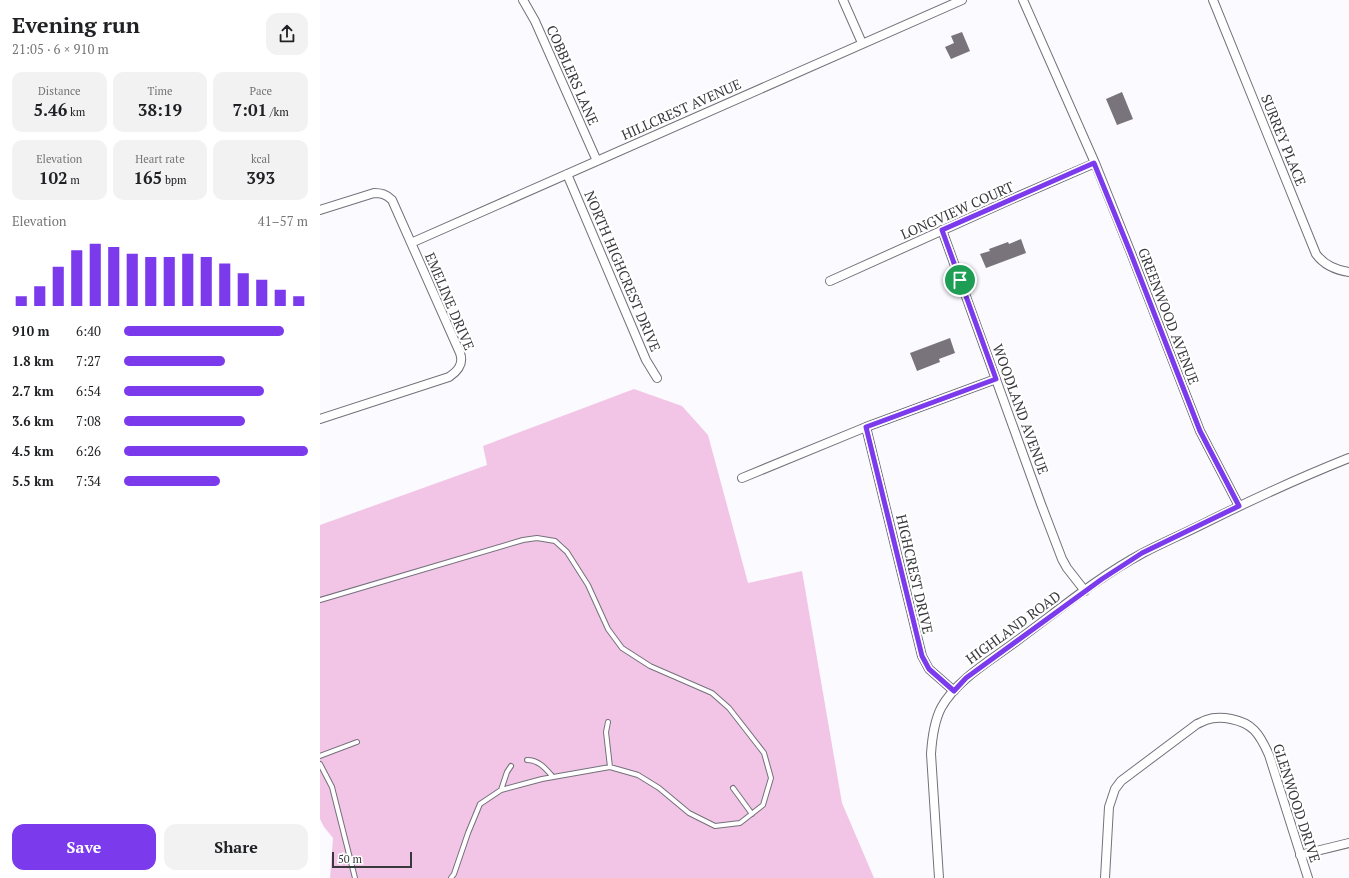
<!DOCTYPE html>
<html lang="en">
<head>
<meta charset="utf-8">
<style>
	:root { --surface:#fff; --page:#f2f2f2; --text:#202124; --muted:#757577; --accent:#7c3aed }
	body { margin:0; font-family:"PT Serif",serif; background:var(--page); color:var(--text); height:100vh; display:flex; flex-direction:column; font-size:15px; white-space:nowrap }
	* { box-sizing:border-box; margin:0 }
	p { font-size:13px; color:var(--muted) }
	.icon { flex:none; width:22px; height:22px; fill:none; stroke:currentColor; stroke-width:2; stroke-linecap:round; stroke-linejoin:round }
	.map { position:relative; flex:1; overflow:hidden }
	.panel { display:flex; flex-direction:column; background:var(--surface); width:320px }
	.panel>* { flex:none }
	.scale { position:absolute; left:12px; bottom:10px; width:80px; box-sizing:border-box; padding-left:4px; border:2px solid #39393d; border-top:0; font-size:11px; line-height:14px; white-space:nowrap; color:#39393d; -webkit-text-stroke:3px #fff; paint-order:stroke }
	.pin { position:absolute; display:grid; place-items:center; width:34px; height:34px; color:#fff; margin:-17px; border:2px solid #fff; border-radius:50%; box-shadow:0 1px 4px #0007 }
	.round { display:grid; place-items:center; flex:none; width:42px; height:42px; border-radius:12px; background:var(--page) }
	.overview { display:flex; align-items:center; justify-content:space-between; height:68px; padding:0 12px }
	h1 { font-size:22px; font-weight:700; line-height:30px }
	.figures { display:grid; grid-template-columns:repeat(3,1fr); gap:6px; height:68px; padding:4px 12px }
	.figures div { display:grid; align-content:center; border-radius:10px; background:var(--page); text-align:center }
	.figures b { font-size:17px; font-weight:700 }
	.figures small { font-size:11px; font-weight:400 }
	.figures p { font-size:11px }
	.chart { height:112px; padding:8px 12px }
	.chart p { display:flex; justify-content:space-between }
	.chart svg { width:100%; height:72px; margin-top:4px; stroke:var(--accent); stroke-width:6 }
	.action { display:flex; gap:8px; margin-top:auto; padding:8px 12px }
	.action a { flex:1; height:46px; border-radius:12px; background:var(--accent); color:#fff; font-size:16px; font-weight:700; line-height:46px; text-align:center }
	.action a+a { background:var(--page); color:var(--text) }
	ul { padding:0 12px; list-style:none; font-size:13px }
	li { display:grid; grid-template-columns:64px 48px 1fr; align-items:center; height:30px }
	li i { height:10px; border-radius:5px; background:var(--accent) }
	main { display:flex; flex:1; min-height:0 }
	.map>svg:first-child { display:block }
	.green { fill:#f2c5e7 }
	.building { fill:#79737c }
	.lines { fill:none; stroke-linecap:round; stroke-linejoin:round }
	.service-casing { stroke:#73717a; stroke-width:6 }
	.minor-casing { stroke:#73717a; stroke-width:10 }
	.service { stroke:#fff; stroke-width:4 }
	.minor { stroke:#fff; stroke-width:8 }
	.route-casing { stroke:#fff; stroke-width:8 }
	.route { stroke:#7c3aed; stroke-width:5 }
	.labels { text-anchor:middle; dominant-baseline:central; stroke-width:4; stroke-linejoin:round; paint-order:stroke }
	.street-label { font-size:14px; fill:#39393d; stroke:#fff }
</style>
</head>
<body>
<main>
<section class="panel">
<div class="overview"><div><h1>Evening run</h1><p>21:05 · 6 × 910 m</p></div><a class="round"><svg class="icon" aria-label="share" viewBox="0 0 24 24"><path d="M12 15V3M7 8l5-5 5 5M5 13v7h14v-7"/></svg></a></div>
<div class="figures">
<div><p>Distance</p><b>5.46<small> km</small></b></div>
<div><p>Time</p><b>38:19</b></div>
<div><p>Pace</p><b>7:01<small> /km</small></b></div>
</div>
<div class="figures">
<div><p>Elevation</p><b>102<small> m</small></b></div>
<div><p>Heart rate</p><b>165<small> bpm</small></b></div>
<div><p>kcal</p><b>393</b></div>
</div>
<div class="chart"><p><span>Elevation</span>41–57 m</p>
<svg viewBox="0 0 160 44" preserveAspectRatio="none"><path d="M5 44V38M15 44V32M25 44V20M35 44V10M45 44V6M55 44V8M65 44V12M75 44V14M85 44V14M95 44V12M105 44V14M115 44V18M125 44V24M135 44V28M145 44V34M155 44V38"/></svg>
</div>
<ul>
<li><b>910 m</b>6:40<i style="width:87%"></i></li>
<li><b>1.8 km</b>7:27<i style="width:55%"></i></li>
<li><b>2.7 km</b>6:54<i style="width:76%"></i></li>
<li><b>3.6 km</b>7:08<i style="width:66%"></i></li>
<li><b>4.5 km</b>6:26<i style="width:100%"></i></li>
<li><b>5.5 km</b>7:34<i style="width:52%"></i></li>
</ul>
<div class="action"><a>Save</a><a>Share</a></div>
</section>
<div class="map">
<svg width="1029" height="878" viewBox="0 0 1029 878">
	<rect width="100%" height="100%" fill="#fbfafe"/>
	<path class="green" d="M 314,389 L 362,406 L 388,435 L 428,583 L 482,571 L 522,803 L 554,878 L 10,878 L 13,838 L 4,827 L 0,819 L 0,525 L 167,465 L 163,446 Z"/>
	<path class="building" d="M 642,32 L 650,51 L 631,59 L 625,47 L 634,43 L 631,36 Z
		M 802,92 L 813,119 L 797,125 L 786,99 Z
		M 701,239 L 706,253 L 666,268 L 660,254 L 670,251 L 669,249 L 688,242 L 689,244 Z
		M 630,338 L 635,353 L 619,359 L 620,362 L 597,371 L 590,353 Z"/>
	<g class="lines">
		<g class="service-casing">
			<path id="service" d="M 0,600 L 203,540 L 217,538 L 235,541 L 247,552 L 268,585 L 288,629 L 302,648 L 330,666 L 392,693 L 409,708 L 444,753 L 451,778 L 443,805 L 420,823 L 395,826 L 369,813 L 339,788 L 318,775 L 290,767 L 222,779 L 181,790 L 160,804 L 148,833 L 134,874 L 131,878
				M 288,722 L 286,732 L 290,767
				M 0,756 L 37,742
				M 207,760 C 219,760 226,769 233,777
				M 0,764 L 12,787 L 35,878
				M 413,788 L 432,814
				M 181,790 L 187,772 L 191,766"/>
		</g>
		<g class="minor-casing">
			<path id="minor" d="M 203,0 L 215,21 L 277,161
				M 523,0 L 542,43
				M 703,0 L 775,163 L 811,253 L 880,431 L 919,506
				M 893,0 L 996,254 C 1004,265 1015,270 1029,272
				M 247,174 L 326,360 L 337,378
				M 0,210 L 54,193 C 61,193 66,194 72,200 L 140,353 C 144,364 138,371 129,377 L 0,419
				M 622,230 L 721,504 L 742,559 L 747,568 L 765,591
				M 91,243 L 642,0
				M 510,281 L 692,199 L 775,163
				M 546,427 L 602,656 L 609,669 L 634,691
				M 422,478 L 546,427 L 676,379
				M 980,855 L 1029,843
				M 619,878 L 611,754 C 612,738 614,722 621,708 C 637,679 673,659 698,640 C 739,610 778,577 823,553 C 842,543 863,534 883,524 C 931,500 979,478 1029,458
				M 785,878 L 789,807 L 795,789 L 801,781 L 877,724 C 880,723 883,721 886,720 C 900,715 923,719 934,730 C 941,737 945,746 949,755 L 988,878"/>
		</g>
		<use href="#service" class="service"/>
		<use href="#minor" class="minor"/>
	</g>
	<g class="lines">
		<g class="route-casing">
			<path id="route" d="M 774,163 L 811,254 L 880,431 L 919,506 L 822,553 L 782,579 L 646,678 L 634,691 L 609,669 L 602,656 L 546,427 L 676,379 L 622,230 Z"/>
		</g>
		<use href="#route" class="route"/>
	</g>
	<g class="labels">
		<g class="street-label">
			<text transform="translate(253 75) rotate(66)">COBBLERS LANE</text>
			<text transform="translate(361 109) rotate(-24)">HILLCREST AVENUE</text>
			<text transform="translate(964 140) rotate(68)">SURREY PLACE</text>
			<text transform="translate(637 210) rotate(-24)">LONGVIEW COURT</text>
			<text transform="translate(303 271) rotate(67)">NORTH HIGHCREST DRIVE</text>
			<text transform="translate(130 301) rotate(67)">EMELINE DRIVE</text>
			<text transform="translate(849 316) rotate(69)">GREENWOOD AVENUE</text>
			<text transform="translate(701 409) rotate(70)">WOODLAND AVENUE</text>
			<text transform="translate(595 574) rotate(77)">HIGHCREST DRIVE</text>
			<text transform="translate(693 627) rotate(-36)">HIGHLAND ROAD</text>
			<text transform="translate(977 803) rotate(72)">GLENWOOD DRIVE</text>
		</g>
	</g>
</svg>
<div class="scale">50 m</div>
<div class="pin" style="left:640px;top:280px;background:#1e9e55"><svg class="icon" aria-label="arrive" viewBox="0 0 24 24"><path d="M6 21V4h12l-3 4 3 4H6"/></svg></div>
</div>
</main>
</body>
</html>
